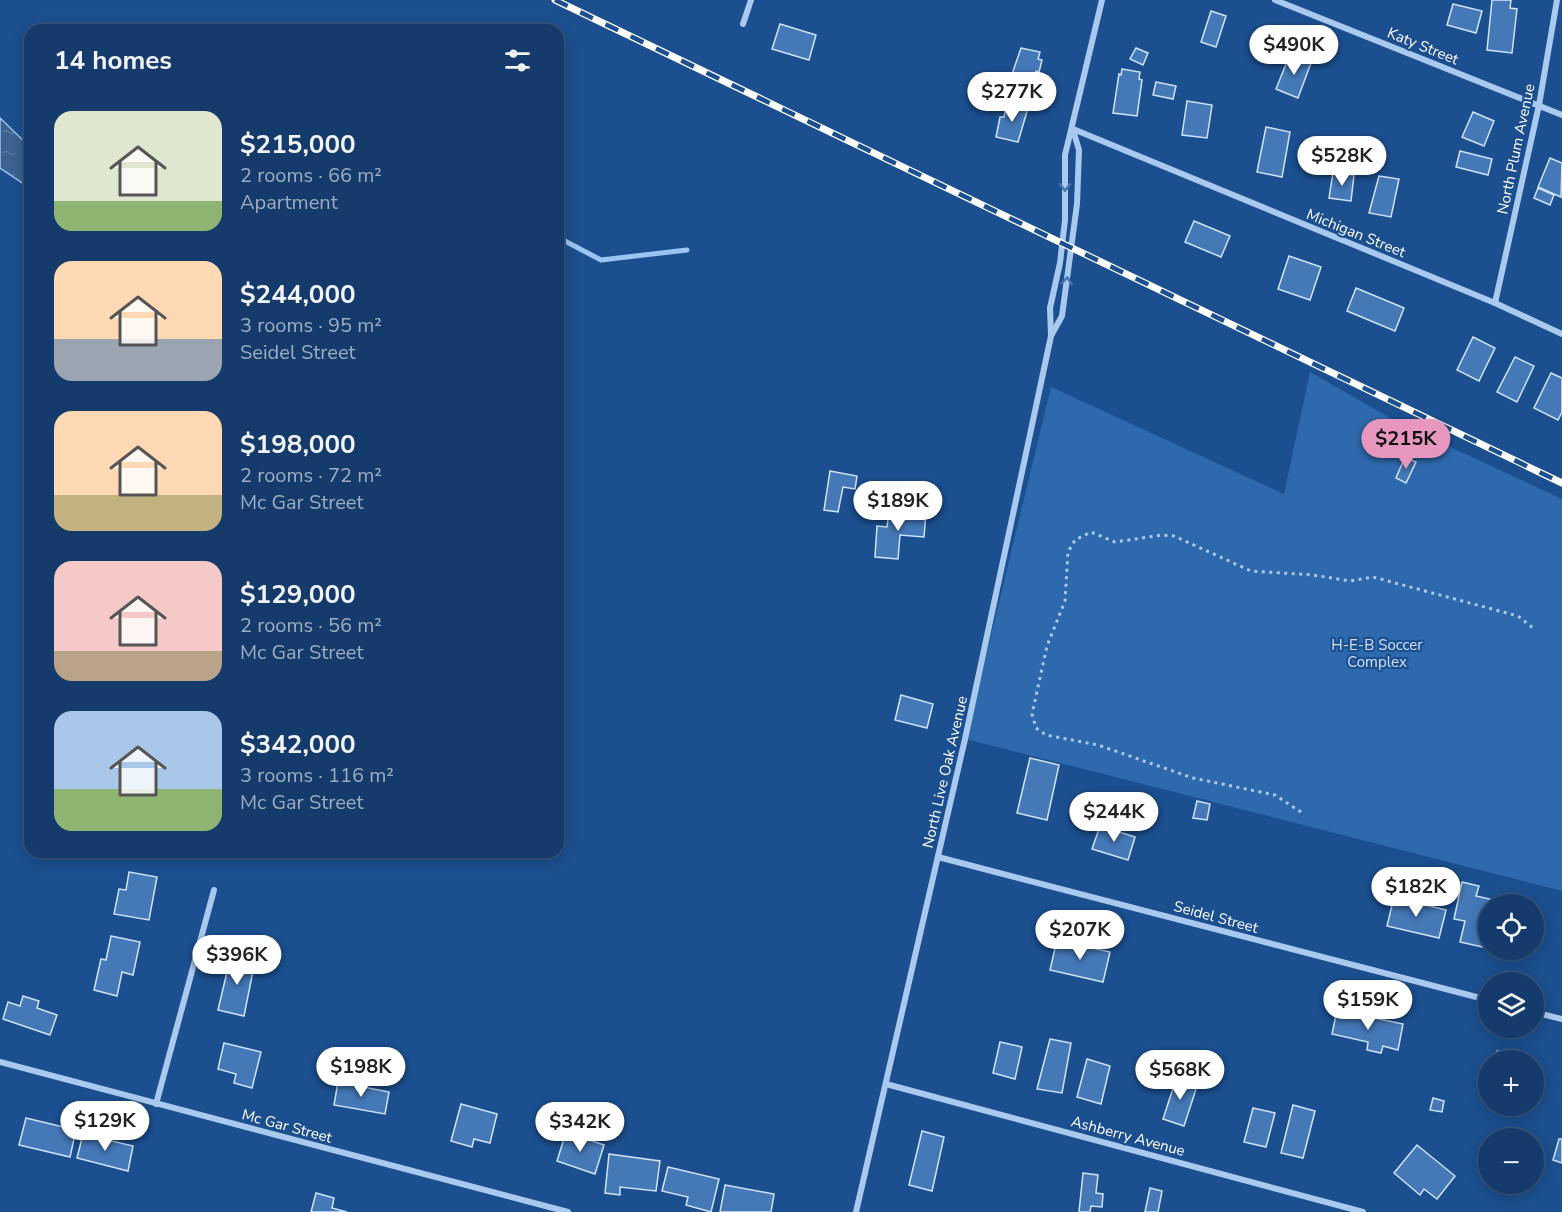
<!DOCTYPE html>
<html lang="en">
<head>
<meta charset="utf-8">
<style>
  :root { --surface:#143b6b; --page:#214673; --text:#f1f3f6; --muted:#9dadc1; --line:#33557e; --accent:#e797bd }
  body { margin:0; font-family:"Nunito Sans",sans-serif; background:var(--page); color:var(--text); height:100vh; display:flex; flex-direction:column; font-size:22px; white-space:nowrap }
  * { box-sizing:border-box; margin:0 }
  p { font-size:20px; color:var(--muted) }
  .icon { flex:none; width:33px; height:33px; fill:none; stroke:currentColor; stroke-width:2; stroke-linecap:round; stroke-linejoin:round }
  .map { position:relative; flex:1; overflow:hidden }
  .side { position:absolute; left:24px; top:24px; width:540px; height:834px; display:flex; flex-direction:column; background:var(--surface); border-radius:18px; box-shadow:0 3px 15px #0003,0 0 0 2px var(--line) }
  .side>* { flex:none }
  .tools { position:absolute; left:1478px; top:894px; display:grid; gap:12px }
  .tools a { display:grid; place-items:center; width:66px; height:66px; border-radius:50%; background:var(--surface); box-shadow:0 3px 15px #0003,0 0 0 2px var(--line); font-size:30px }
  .price { position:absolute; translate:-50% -51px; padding:0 14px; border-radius:21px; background:#fff; color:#222; font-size:20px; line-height:39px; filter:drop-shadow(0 2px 3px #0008) }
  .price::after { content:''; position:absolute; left:50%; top:36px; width:18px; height:14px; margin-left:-9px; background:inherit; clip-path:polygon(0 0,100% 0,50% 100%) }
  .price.on { background:var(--accent); color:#111 }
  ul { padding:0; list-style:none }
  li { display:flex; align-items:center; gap:18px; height:150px; padding:0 30px }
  li span { display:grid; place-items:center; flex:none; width:168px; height:120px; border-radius:18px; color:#555 }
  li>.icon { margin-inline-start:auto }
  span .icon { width:72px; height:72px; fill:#fffc; stroke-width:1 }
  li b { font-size:26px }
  h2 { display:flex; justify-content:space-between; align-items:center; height:72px; padding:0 30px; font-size:26px }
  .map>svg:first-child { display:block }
  .park { fill:#2e69ad }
  .water { fill:url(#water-ripples); stroke:#9cc4f0; stroke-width:1.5 }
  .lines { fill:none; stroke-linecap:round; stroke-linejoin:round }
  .stream { stroke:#9cc4f0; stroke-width:5 }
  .building { fill:#4478b7; stroke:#cfe3fa; stroke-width:1.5 }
  .path { stroke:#a9c9ee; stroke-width:3; stroke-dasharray:3 4.5; stroke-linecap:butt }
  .minor { stroke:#a9c9ee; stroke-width:6 }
  .rail-casing { stroke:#fff; stroke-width:7 }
  .rail { stroke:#1b4f8f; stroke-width:4.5; stroke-dasharray:14; stroke-linecap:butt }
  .oneway { stroke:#4674ac }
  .labels { text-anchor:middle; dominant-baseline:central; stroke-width:4.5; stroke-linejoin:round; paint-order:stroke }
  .street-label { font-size:15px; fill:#fff; stroke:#1b4f8f }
  .park-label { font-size:15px; fill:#cfe3fa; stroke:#1b4f8f }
</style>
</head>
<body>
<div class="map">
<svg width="1562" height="1212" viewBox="0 0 1562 1212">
  <defs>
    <pattern id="water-ripples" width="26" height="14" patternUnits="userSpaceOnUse" patternTransform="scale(1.5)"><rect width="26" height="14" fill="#3c6290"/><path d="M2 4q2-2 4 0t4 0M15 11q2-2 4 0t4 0" fill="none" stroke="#597aa1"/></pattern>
  </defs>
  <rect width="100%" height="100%" fill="#1b4f8f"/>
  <!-- park -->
  <path class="park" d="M1310 372 1399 423 1562 499V891L966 739 1051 387 1284 494Z"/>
  <!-- water -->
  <path class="water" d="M0 118 30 147V188L0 168Z"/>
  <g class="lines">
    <!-- stream -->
    <path class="stream" d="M558 240H563L601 260 687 250"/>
  </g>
  <!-- building -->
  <g class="building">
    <path d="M1492 0H1511L1510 8 1517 9 1512 53 1487 50Z"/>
    <path d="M1453 4 1482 11 1476 33 1447 25Z"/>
    <path d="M1211 11 1226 16 1216 47 1201 42Z"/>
    <path d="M780 24 816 35 809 60 772 49Z"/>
    <path d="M1021 48 1040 52 1038 59 1042 60 1039 72 1036 71 1034 81 1031 80 1030 84 1010 80Z"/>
    <path d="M1136 48 1148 53 1143 65 1130 59Z"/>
    <path d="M1290 54 1311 63 1298 98 1276 89Z"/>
    <path d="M1122 69 1140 72 1139 79 1142 80 1137 116 1113 113 1119 74 1121 75Z"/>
    <path d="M1156 82 1176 86 1173 99 1153 95Z"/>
    <path d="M1187 101 1212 105 1207 138 1182 135Z"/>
    <path d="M1011 105 1028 108 1018 142 996 137 1000 117H1004L1006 107 1011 108Z"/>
    <path d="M1473 112 1494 121 1484 146 1462 137Z"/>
    <path d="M1266 127 1290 132 1282 177 1257 172Z"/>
    <path d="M1460 151 1492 159 1488 175 1456 167Z"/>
    <path d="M1550 158 1562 163 1561 197 1538 187Z"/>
    <path d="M1333 172 1354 175 1351 201 1329 198Z"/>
    <path d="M1379 176 1399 179 1391 217 1369 213Z"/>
    <path d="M1538 188 1554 195 1550 205 1534 198Z"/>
    <path d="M1194 221 1230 236 1221 257 1185 242Z"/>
    <path d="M1289 256 1321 267 1310 300 1278 289Z"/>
    <path d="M1356 288 1404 308 1395 331 1347 311Z"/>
    <path d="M1473 337 1495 348 1479 381 1457 370Z"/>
    <path d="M1515 357 1534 366 1517 402 1497 392Z"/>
    <path d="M1551 373 1562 378V412L1558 420 1534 408Z"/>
    <path d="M1405 457 1416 462 1406 483 1396 478Z"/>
    <path d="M830 471 857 476 855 489 843 487 838 512 824 510Z"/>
    <path d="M889 509 926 512 924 537 900 535 898 559 875 557 877 526 887 527Z"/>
    <path d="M901 695 933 704 927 728 895 720Z"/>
    <path d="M1030 758 1059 765 1047 820 1017 813Z"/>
    <path d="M1197 801 1210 804 1207 820 1193 818Z"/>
    <path d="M1100 826 1135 837 1128 860 1092 849Z"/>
    <path d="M129 872 157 877 149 920 114 914 119 889 126 890Z"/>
    <path d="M1462 882 1479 886 1476 896 1507 903 1488 904 1487 948 1460 942 1465 921 1454 919Z"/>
    <path d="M1394 897 1446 910 1439 938 1387 926Z"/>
    <path d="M111 936 140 942 133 975 122 972 117 996 94 990 101 959 106 960Z"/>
    <path d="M1057 940 1110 952 1103 982 1050 970Z"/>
    <path d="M231 955 255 961 244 1016 218 1010Z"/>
    <path d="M23 996 39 1001 37 1008 57 1015 50 1035 3 1019 8 1002 20 1006Z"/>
    <path d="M1337 1010 1403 1024 1398 1050 1383 1046 1381 1053 1367 1050 1368 1042 1332 1034Z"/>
    <path d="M1050 1039 1071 1043 1062 1093 1037 1089Z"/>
    <path d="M1000 1042 1022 1047 1015 1079 993 1073Z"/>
    <path d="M224 1043 261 1052 252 1088 234 1083 236 1074 218 1069Z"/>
    <path d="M1497 1051 1524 1055 1523 1060H1495Z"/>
    <path d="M1087 1059 1110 1066 1101 1104 1077 1097Z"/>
    <path d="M1484 1064H1488V1095L1480 1093Z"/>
    <path d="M1177 1076 1198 1083 1184 1126 1163 1119Z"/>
    <path d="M338 1082 389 1092 385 1114 334 1105Z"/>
    <path d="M1433 1098 1444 1101 1442 1112 1430 1110Z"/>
    <path d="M461 1104 497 1114 490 1143 474 1139 472 1147 451 1141Z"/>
    <path d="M1293 1105 1315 1111 1303 1158 1281 1153Z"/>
    <path d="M1253 1108 1275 1113 1266 1147 1244 1142Z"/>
    <path d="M26 1118 76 1130 70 1157 19 1145Z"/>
    <path d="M922 1131 944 1137 932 1191 909 1185Z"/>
    <path d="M566 1132 604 1145 595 1174 557 1161Z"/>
    <path d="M83 1134 133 1146 128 1171 77 1158Z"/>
    <path d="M1559 1139H1562V1163L1553 1160Z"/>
    <path d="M1417 1145 1455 1176 1437 1199 1424 1189 1420 1195 1394 1173Z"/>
    <path d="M609 1154 660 1161 656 1191 620 1187V1195L605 1193Z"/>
    <path d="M668 1167 719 1179 711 1212 686 1205 688 1197 662 1191Z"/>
    <path d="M1083 1173 1098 1175 1096 1193 1103 1194 1102 1207 1091 1206 1090 1212H1079Z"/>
    <path d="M725 1185 774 1194 771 1212H720Z"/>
    <path d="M1150 1188 1162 1191 1158 1212H1145Z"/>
    <path d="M316 1193 334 1198 332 1208 347 1212H311Z"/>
  </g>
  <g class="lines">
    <!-- path -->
    <path class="path" d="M1301 812 1275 795 1193 778 1098 745 1046 735 1036 728 1032 714 1047 646 1065 601 1068 552 1075 540 1091 532 1115 542 1162 535 1174 536 1251 571 1313 575 1350 581 1373 577 1518 616 1533 628"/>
    <!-- minor -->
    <g class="minor">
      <path d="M1275 0 1562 115"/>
      <path d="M743 24 751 0"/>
      <path d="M1073 129 1495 303 1562 334"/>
      <path d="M1495 303 1539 105 1557 0"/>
      <path d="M1052 334 1062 316 1077 204 1079 150 1073 130"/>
      <path d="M938 857 1488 1000"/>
      <path d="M1533 1012 1562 1019"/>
      <path d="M0 1062 568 1212"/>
      <path d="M886 1084 1363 1212"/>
      <path d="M156 1104 214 890"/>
      <path d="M856 1212 965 739 1051 336 1050 308 1060 263 1065 220V155L1102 0"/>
    </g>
    <defs>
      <path id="rail" d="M555 0 1562 483"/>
    </defs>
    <!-- rail casing -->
    <use href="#rail" class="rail-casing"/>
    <!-- rail -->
    <use href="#rail" class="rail"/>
  </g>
  <!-- one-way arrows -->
  <defs><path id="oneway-chevron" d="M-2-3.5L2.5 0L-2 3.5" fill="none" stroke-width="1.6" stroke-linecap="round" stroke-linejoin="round" transform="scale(1.5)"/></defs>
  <g class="oneway">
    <use href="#oneway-chevron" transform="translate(1065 187) rotate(91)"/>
    <use href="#oneway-chevron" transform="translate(1067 281) rotate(-84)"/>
  </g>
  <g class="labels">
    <!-- street labels -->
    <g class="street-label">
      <text transform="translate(1423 46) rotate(22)">Katy Street</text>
      <text transform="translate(1516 149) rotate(-78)">North Plum Avenue</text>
      <text transform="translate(1356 233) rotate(22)">Michigan Street</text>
      <text transform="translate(945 772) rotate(-77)">North Live Oak Avenue</text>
      <text transform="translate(1216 917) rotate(15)">Seidel Street</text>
      <text transform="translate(287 1126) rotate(15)">Mc Gar Street</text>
      <text transform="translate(1128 1136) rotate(15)">Ashberry Avenue</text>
    </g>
    <!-- park labels -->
    <g class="park-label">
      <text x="1377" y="645">H-E-B Soccer<tspan x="1377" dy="17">Complex</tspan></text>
    </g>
  </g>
</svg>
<div class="tools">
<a><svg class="icon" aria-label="locate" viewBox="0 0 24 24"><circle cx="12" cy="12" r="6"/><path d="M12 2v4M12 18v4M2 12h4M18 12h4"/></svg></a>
<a><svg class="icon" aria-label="layers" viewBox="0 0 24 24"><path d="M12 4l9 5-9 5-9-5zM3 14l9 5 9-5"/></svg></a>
<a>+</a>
<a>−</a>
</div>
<b class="price" style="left:1294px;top:76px">$490K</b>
<b class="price" style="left:1012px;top:123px">$277K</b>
<b class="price" style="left:1342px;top:187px">$528K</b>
<b class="price on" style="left:1406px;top:470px">$215K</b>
<b class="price" style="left:898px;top:532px">$189K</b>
<b class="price" style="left:1114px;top:843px">$244K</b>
<b class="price" style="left:1416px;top:918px">$182K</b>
<b class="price" style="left:1080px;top:961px">$207K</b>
<b class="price" style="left:237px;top:986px">$396K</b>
<b class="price" style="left:1368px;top:1031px">$159K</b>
<b class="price" style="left:361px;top:1098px">$198K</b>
<b class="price" style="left:1180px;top:1101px">$568K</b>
<b class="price" style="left:105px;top:1152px">$129K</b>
<b class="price" style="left:580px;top:1153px">$342K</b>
<section class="side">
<h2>14 homes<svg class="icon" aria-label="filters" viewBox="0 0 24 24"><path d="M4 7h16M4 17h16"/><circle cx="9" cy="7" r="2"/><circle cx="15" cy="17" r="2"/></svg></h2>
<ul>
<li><span style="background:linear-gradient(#dfe7d0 75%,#8fb573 0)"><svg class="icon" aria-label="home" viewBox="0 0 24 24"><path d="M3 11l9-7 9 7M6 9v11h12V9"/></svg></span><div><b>$215,000</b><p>2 rooms · 66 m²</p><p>Apartment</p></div></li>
<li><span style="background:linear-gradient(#ffd9b3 65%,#9aa5b1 0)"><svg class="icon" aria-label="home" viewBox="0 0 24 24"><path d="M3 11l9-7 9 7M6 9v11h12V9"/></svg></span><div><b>$244,000</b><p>3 rooms · 95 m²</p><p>Seidel Street</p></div></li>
<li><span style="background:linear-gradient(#ffd9b3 70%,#c2b280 0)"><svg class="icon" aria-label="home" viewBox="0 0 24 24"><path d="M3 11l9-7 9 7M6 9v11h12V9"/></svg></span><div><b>$198,000</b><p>2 rooms · 72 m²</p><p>Mc Gar Street</p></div></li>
<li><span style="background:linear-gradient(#f6c9c9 75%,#b9a48a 0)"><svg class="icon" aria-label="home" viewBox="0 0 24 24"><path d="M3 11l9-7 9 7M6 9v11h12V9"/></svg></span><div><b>$129,000</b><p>2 rooms · 56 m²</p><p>Mc Gar Street</p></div></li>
<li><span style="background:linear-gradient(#a9c7e8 65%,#8fb573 0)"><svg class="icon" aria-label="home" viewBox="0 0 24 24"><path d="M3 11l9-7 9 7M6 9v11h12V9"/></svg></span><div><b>$342,000</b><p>3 rooms · 116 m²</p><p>Mc Gar Street</p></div></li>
</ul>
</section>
</div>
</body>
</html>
